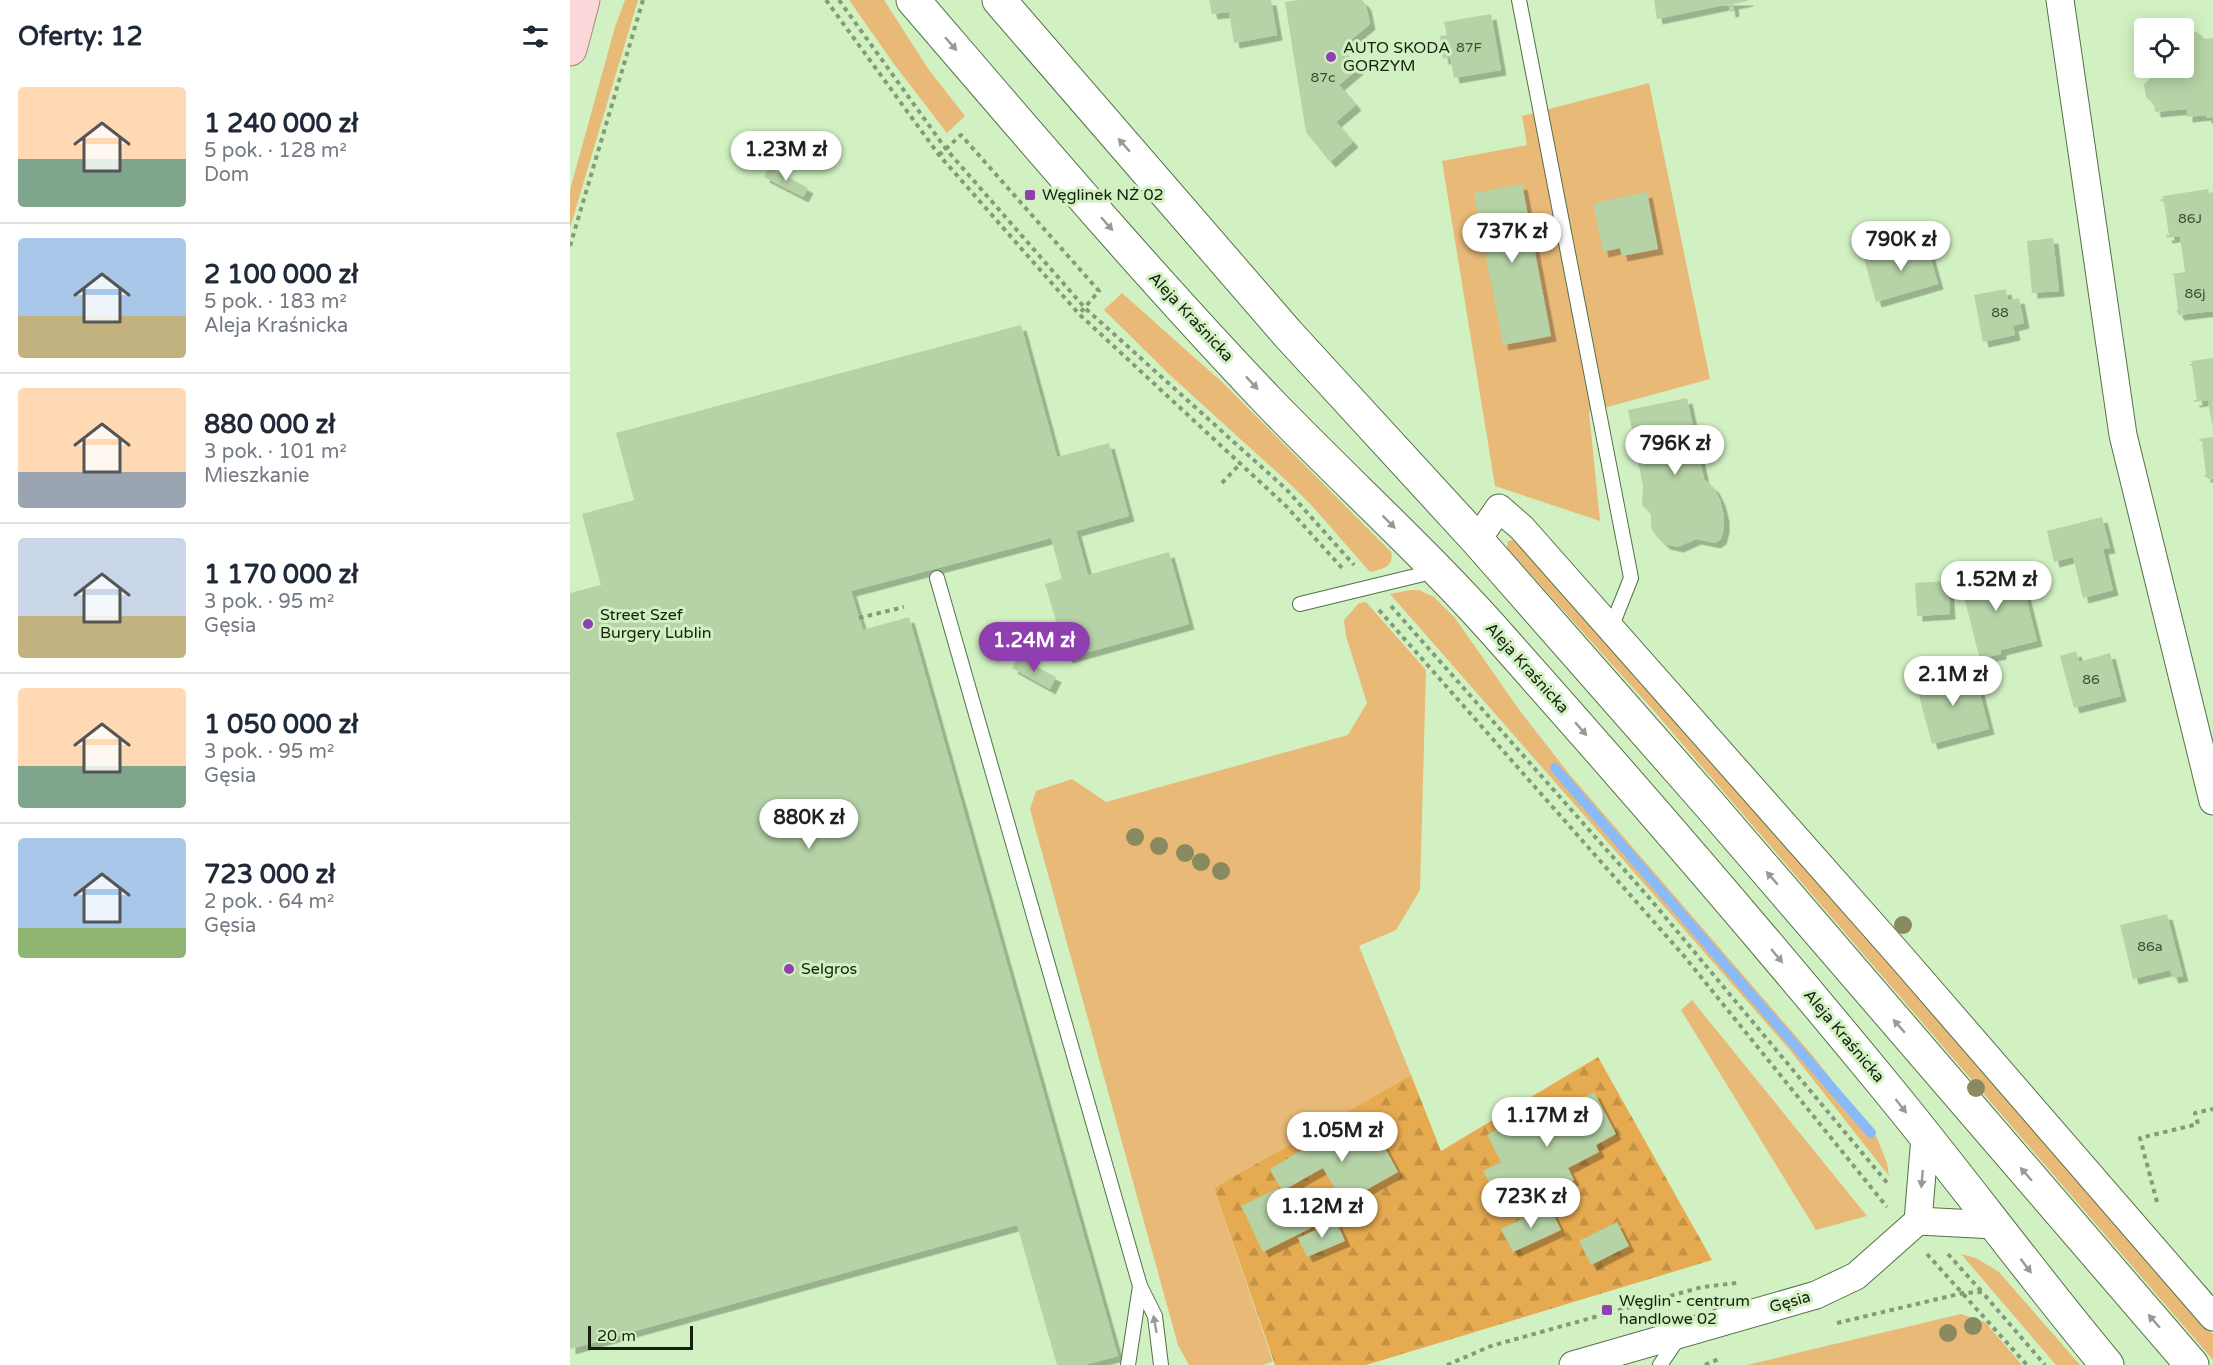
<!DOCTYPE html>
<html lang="pl">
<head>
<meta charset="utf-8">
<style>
  :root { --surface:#fff; --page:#f2f2f3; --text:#1f2937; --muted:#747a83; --line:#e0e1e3; --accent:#8f3faf }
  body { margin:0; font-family:"Varela Round",sans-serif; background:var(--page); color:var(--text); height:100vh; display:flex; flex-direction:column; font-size:22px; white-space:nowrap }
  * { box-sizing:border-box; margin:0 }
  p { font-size:20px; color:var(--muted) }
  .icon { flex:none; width:33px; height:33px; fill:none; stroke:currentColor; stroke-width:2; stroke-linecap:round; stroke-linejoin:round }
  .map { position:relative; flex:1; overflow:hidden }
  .drawer { display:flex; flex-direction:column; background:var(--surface); width:570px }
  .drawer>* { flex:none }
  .tools { position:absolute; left:1564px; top:18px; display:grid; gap:12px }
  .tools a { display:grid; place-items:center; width:60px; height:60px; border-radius:6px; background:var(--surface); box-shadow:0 3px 15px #0003; font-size:30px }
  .scale { position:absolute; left:18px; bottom:15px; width:105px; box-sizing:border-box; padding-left:6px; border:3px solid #15200f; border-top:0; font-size:16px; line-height:21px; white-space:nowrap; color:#15200f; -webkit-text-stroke:4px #d2f1c2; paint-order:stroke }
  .price { position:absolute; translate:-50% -51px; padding:0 14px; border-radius:21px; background:#fff; color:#222; font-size:20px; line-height:39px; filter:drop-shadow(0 2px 3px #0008) }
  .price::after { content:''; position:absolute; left:50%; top:36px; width:18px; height:14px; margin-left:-9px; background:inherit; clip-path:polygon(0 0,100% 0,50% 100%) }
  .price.on { background:var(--accent); color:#fff }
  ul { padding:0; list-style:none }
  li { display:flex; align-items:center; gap:18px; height:150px; padding:0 18px }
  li+li { border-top:2px solid var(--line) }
  li span { display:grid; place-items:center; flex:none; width:168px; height:120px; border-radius:6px; color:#555 }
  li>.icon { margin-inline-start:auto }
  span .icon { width:72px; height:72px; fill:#fffc; stroke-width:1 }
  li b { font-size:26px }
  h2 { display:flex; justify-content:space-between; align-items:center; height:72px; padding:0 18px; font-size:26px }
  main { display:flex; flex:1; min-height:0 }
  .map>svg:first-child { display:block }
  .green { fill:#e8b977 }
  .forest { fill:url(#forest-firs) }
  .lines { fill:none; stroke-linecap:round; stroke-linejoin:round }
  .stream { stroke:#8abaf7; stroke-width:10 }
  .building { fill:#b5d3a6; filter:url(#shadow) }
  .lane-casing { stroke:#557046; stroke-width:16 }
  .street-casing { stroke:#557046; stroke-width:29 }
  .secondary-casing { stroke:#557046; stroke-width:35 }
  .primary-casing { stroke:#a78783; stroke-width:35 }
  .path { stroke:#849b78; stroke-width:4; stroke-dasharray:4.5 4.5; stroke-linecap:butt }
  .lane { stroke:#fff; stroke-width:14 }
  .street { stroke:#fff; stroke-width:27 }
  .secondary { stroke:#fff; stroke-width:33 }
  .primary { stroke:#fad8da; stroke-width:33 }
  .tree { fill:#8a8a60 }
  .oneway { fill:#969b93 }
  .poi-dot { fill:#8f3faf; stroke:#d2f1c2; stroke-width:2 }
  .labels { text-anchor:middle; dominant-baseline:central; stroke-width:6; stroke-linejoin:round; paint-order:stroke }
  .number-label { font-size:14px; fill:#3d4d35 }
  .poi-label { font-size:16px; fill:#15200f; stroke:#d2f1c2; text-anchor:start }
  .street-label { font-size:16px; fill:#15200f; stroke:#d2f1c2 }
</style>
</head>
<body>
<main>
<section class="drawer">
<h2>Oferty: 12<svg class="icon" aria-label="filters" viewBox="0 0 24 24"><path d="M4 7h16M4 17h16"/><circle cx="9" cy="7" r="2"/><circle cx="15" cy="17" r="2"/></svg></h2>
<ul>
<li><span style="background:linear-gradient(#ffd9b3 60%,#7fa58c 0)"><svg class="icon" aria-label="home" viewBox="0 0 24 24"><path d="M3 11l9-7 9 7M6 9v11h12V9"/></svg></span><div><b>1 240 000 zł</b><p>5 pok. · 128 m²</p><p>Dom</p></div></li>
<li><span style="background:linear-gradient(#a9c7e8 65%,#c2b280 0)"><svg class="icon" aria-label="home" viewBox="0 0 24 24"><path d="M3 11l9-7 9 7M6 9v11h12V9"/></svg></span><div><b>2 100 000 zł</b><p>5 pok. · 183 m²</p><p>Aleja Kraśnicka</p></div></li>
<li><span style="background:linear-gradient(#ffd9b3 70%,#9aa5b1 0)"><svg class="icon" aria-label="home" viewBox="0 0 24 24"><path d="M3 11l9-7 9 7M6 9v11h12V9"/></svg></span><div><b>880 000 zł</b><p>3 pok. · 101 m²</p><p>Mieszkanie</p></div></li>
<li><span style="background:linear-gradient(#c9d6e8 65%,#c2b280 0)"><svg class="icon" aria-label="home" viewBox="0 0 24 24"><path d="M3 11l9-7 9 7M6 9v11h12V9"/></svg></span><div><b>1 170 000 zł</b><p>3 pok. · 95 m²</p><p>Gęsia</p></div></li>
<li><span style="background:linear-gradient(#ffd9b3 65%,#7fa58c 0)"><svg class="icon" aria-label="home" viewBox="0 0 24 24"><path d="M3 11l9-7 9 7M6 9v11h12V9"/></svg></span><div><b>1 050 000 zł</b><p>3 pok. · 95 m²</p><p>Gęsia</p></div></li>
<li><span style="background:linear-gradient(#a9c7e8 75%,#8fb573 0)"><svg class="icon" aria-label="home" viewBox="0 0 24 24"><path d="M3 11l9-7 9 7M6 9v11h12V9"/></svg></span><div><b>723 000 zł</b><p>2 pok. · 64 m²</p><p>Gęsia</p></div></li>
</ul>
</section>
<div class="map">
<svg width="1643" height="1365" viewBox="0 0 1643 1365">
  <defs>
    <pattern id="forest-firs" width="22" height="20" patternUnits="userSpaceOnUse" patternTransform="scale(1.5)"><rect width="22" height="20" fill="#e6aa50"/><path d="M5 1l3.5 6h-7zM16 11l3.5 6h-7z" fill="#c49245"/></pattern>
    <filter id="shadow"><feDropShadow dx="5.5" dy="5.5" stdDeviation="0" flood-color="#0004"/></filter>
  </defs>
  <rect width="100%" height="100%" fill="#d2f1c2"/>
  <!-- green -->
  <g class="green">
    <path d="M55 0H68L0 228V190L45 27Z"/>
    <path d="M279 0H314L359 70 395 116 377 133 324 64Z"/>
    <path d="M1079 83 1140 379 1019 412 1030 521 925 486 872 161 957 145 952 116Z"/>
    <path d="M552 293 653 383 821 552C825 567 812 569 800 572L743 507 720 484 601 376 534 310Z"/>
    <path d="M943 540 950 543 955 548 1643 1334V1360L1084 711 937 548 938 541Z"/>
    <path d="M841 590H849L864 597 885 618 950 711 1000 775 1243 1056 1307 1138 1317 1163 1319 1176 1219 1049 820 594Z"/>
    <path d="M796 602 856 670 850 890 826 930 789 946 841 1075 644 1188 703 1362 692 1365H619L608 1345 460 809 466 791 502 779 536 802 778 735 797 703 776 636 774 620 789 603Z"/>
    <path d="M1122 1000 1297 1216 1246 1230 1111 1010Z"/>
    <path d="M1391 1254 1406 1258 1429 1272 1510 1365H1486Z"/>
    <path d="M1391 1314 1415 1322 1452 1365H1177Z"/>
  </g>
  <!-- forest -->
  <path class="forest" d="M1028 1057 1142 1260 796 1365H705L644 1188 841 1075 871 1151Z"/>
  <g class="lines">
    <!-- stream -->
    <path class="stream" d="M985 768 1301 1133"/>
  </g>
  <!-- building -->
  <g class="building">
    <path d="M639 0H701L707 35 664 43 659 12 642 14Z"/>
    <path d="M730 0H792L796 5 800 24 771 48 788 69 769 85 786 105 766 122 783 142 760 162 736 132 715 2Z"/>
    <path d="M1084 0H1178V1L1163 4 1164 11 1160 12 1159 4 1087 19Z"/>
    <path d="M921 14 931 70 884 78 880 57 873 59 870 36 877 35 874 22Z"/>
    <path d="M1627 32 1633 37V39L1643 38V117L1636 118V115L1617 117V109L1585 112 1584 104 1576 97 1574 85 1582 76 1581 69 1614 68V33Z"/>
    <path d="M199 167 238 188 233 197 194 177Z"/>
    <path d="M952 184 981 336 933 345 904 193Z"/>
    <path d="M1638 189 1639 193 1643 192V311L1609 315 1606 310H1608L1604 276 1601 274 1615 272 1610 236 1597 238 1596 235H1599L1594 202 1588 200 1593 199V196Z"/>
    <path d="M1077 192 1088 249 1052 256 1050 248 1033 252 1023 203Z"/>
    <path d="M1483 238 1489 291 1462 293 1457 241Z"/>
    <path d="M1356 241 1368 284 1306 302 1294 259Z"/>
    <path d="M1436 289 1438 300 1449 298 1454 323 1443 326 1445 335 1413 342 1404 295Z"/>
    <path d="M451 325 487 457 539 443 559 516 506 531 518 575 599 552 619 624 497 658 475 584 492 579 481 538 281 591 293 630 339 617 548 1356 514 1365H487L447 1225 0 1349V593L31 585 12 514 64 500 46 433Z"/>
    <path d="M1643 358V425H1642L1638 400 1624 402V400H1627L1622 366H1620L1619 364H1622L1621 361Z"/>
    <path d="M1117 398 1134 479 1144 488 1150 500 1154 516V528L1151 539 1145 543 1126 539 1108 547 1095 544 1087 537 1081 528V514L1072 505 1073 486 1058 410Z"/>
    <path d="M1643 437V479H1638L1637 477H1634L1636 474 1632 441H1629V439Z"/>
    <path d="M1532 517 1540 548 1533 549 1543 590 1513 598 1503 557 1484 562 1477 531Z"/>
    <path d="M1409 568 1411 577 1438 570 1443 592 1454 589 1467 641 1431 650V654L1413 658 1409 656 1388 573Z"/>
    <path d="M1378 581 1380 614 1347 616 1345 583Z"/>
    <path d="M1506 651 1509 662 1540 653 1551 696 1504 708 1490 656Z"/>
    <path d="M448 657 486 677 480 689 442 668Z"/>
    <path d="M1388 667 1391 681 1406 677 1419 729 1362 744 1348 692 1367 687 1364 673Z"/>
    <path d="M1597 914 1613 976 1603 978 1600 970 1563 979 1550 925Z"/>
    <path d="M1024 1092 1046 1134 1026 1145 1029 1152 998 1168 1004 1180 954 1205 944 1183 925 1193 913 1171 931 1162 917 1135 953 1116 959 1126Z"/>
    <path d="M800 1120 828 1172 773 1203 753 1168 712 1191 700 1169 740 1145 744 1151Z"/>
    <path d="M708 1188 717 1201 726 1196 741 1228 693 1252 671 1206Z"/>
    <path d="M979 1206 991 1230 943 1252 931 1229Z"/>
    <path d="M766 1221 775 1241 737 1257 728 1238Z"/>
    <path d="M1047 1222 1059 1246 1021 1265 1009 1241Z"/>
  </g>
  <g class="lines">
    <defs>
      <g id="lane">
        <path d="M949 0 1061 578 1041 628"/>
        <path d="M367 578 570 1286 585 1316 591 1365"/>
        <path d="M730 604 866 571"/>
        <path d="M558 1365 570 1286"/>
        <path d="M1090 1365 1109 1337"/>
      </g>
      <g id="street">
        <path d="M1490 0 1553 435 1643 801"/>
        <path d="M907 540 929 508 952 528 1332 958 1643 1317"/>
        <path d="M1348 1221 1425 1225"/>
        <path d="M1003 1365 1246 1295 1286 1276 1348 1221 1355 1137"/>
      </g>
      <g id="secondary">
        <path d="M343 0C460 136 576 273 700 403 778 484 862 559 936 644 1065 789 1192 936 1316 1087 1391 1178 1461 1274 1537 1365"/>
        <path d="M429 0 718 334 907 540 1139 804 1622 1365"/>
      </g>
      <path id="primary" d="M0 49 13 0"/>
    </defs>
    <!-- lane casing -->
    <use href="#lane" class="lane-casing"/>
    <!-- street casing -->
    <use href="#street" class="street-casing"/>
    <!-- secondary casing -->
    <use href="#secondary" class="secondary-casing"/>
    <!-- primary casing -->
    <use href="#primary" class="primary-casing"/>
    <!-- path -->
    <g class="path">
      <path d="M256 0 369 155 509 314 716 506 772 568"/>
      <path d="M269 0 376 149 515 308 716 489 784 565"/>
      <path d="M369 155 391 135 529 291 509 314"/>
      <path d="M0 246 73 0"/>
      <path d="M652 483 670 464"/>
      <path d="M821 606 1081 900 1319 1185"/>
      <path d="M809 610 1114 956 1317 1207"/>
      <path d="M289 618 334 607"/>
      <path d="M1587 1202 1570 1138 1628 1124 1625 1113 1643 1109"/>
      <path d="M1357 1254 1457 1365"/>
      <path d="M1378 1254 1412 1292"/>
      <path d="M1267 1323 1393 1293 1412 1292 1475 1365"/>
      <path d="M877 1365 921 1346 1132 1287 1167 1283"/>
      <path d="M1135 1365 1151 1358"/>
    </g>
    <!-- lane -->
    <use href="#lane" class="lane"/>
    <!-- street -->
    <use href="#street" class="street"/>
    <!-- secondary -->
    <use href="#secondary" class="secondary"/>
    <!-- primary -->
    <use href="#primary" class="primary"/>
  </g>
  <!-- trees -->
  <g class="tree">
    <circle cx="565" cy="837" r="9"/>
    <circle cx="589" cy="846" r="9"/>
    <circle cx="615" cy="853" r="9"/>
    <circle cx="631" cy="862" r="9"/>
    <circle cx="651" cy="871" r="9"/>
    <circle cx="1333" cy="925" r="9"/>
    <circle cx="1406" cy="1088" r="9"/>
    <circle cx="1403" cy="1326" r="9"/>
    <circle cx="1378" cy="1333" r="9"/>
  </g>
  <!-- one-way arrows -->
  <defs><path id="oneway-solid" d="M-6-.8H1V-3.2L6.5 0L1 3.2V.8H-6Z" transform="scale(1.5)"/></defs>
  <g class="oneway">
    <use href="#oneway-solid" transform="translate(381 44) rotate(49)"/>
    <use href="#oneway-solid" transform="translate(554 145) rotate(-131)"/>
    <use href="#oneway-solid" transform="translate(537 224) rotate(49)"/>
    <use href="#oneway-solid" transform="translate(682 383) rotate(47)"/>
    <use href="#oneway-solid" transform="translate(819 522) rotate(45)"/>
    <use href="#oneway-solid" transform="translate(1011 729) rotate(49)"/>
    <use href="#oneway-solid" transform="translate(1202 878) rotate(-131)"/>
    <use href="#oneway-solid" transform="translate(1207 956) rotate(50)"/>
    <use href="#oneway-solid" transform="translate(1329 1026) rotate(-131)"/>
    <use href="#oneway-solid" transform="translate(1331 1106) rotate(52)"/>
    <use href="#oneway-solid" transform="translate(1456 1174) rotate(-131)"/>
    <use href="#oneway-solid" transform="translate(1352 1179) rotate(95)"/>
    <use href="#oneway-solid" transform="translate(1456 1266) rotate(53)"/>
    <use href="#oneway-solid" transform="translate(1584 1321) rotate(-131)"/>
    <use href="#oneway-solid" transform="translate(585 1324) rotate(-100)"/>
  </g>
  <!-- markers -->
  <g class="poi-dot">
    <circle cx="761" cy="57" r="6"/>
    <rect x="454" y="189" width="12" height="12" rx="3"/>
    <circle cx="18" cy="624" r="6"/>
    <circle cx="219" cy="969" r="6"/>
    <rect x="1031" y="1304" width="12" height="12" rx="3"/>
  </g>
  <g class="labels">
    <!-- number labels -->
    <g class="number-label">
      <text x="899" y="47">87F</text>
      <text x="753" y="77">87c</text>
      <text x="1620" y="218">86J</text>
      <text x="1625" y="293">86j</text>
      <text x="1430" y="312">88</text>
      <text x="1521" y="679">86</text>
      <text x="1580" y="946">86a</text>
    </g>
    <!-- poi labels -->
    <g class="poi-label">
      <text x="773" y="48">AUTO SKODA<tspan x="773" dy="18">GORZYM</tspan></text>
      <text x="472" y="195">Węglinek NŻ 02</text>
      <text x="30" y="615">Street Szef<tspan x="30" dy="18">Burgery Lublin</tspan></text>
      <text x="231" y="969">Selgros</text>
      <text x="1049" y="1301">Węglin - centrum<tspan x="1049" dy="18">handlowe 02</tspan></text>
    </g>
    <!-- street labels -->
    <g class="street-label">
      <text transform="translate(621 317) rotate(47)">Aleja Kraśnicka</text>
      <text transform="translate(957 668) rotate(48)">Aleja Kraśnicka</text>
      <text transform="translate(1274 1036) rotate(50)">Aleja Kraśnicka</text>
      <text transform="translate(1220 1302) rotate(-16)">Gęsia</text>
    </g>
  </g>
</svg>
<div class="tools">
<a><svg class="icon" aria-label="locate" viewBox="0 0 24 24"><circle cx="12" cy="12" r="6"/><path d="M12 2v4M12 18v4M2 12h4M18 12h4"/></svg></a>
</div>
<div class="scale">20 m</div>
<b class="price" style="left:216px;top:182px">1.23M zł</b>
<b class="price" style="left:942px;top:264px">737K zł</b>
<b class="price" style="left:1331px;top:272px">790K zł</b>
<b class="price" style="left:1105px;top:476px">796K zł</b>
<b class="price" style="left:1426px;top:612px">1.52M zł</b>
<b class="price on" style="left:464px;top:673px">1.24M zł</b>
<b class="price" style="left:1383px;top:707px">2.1M zł</b>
<b class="price" style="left:239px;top:850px">880K zł</b>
<b class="price" style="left:977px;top:1148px">1.17M zł</b>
<b class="price" style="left:772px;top:1163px">1.05M zł</b>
<b class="price" style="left:961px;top:1229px">723K zł</b>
<b class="price" style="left:752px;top:1239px">1.12M zł</b>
</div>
</main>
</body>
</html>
